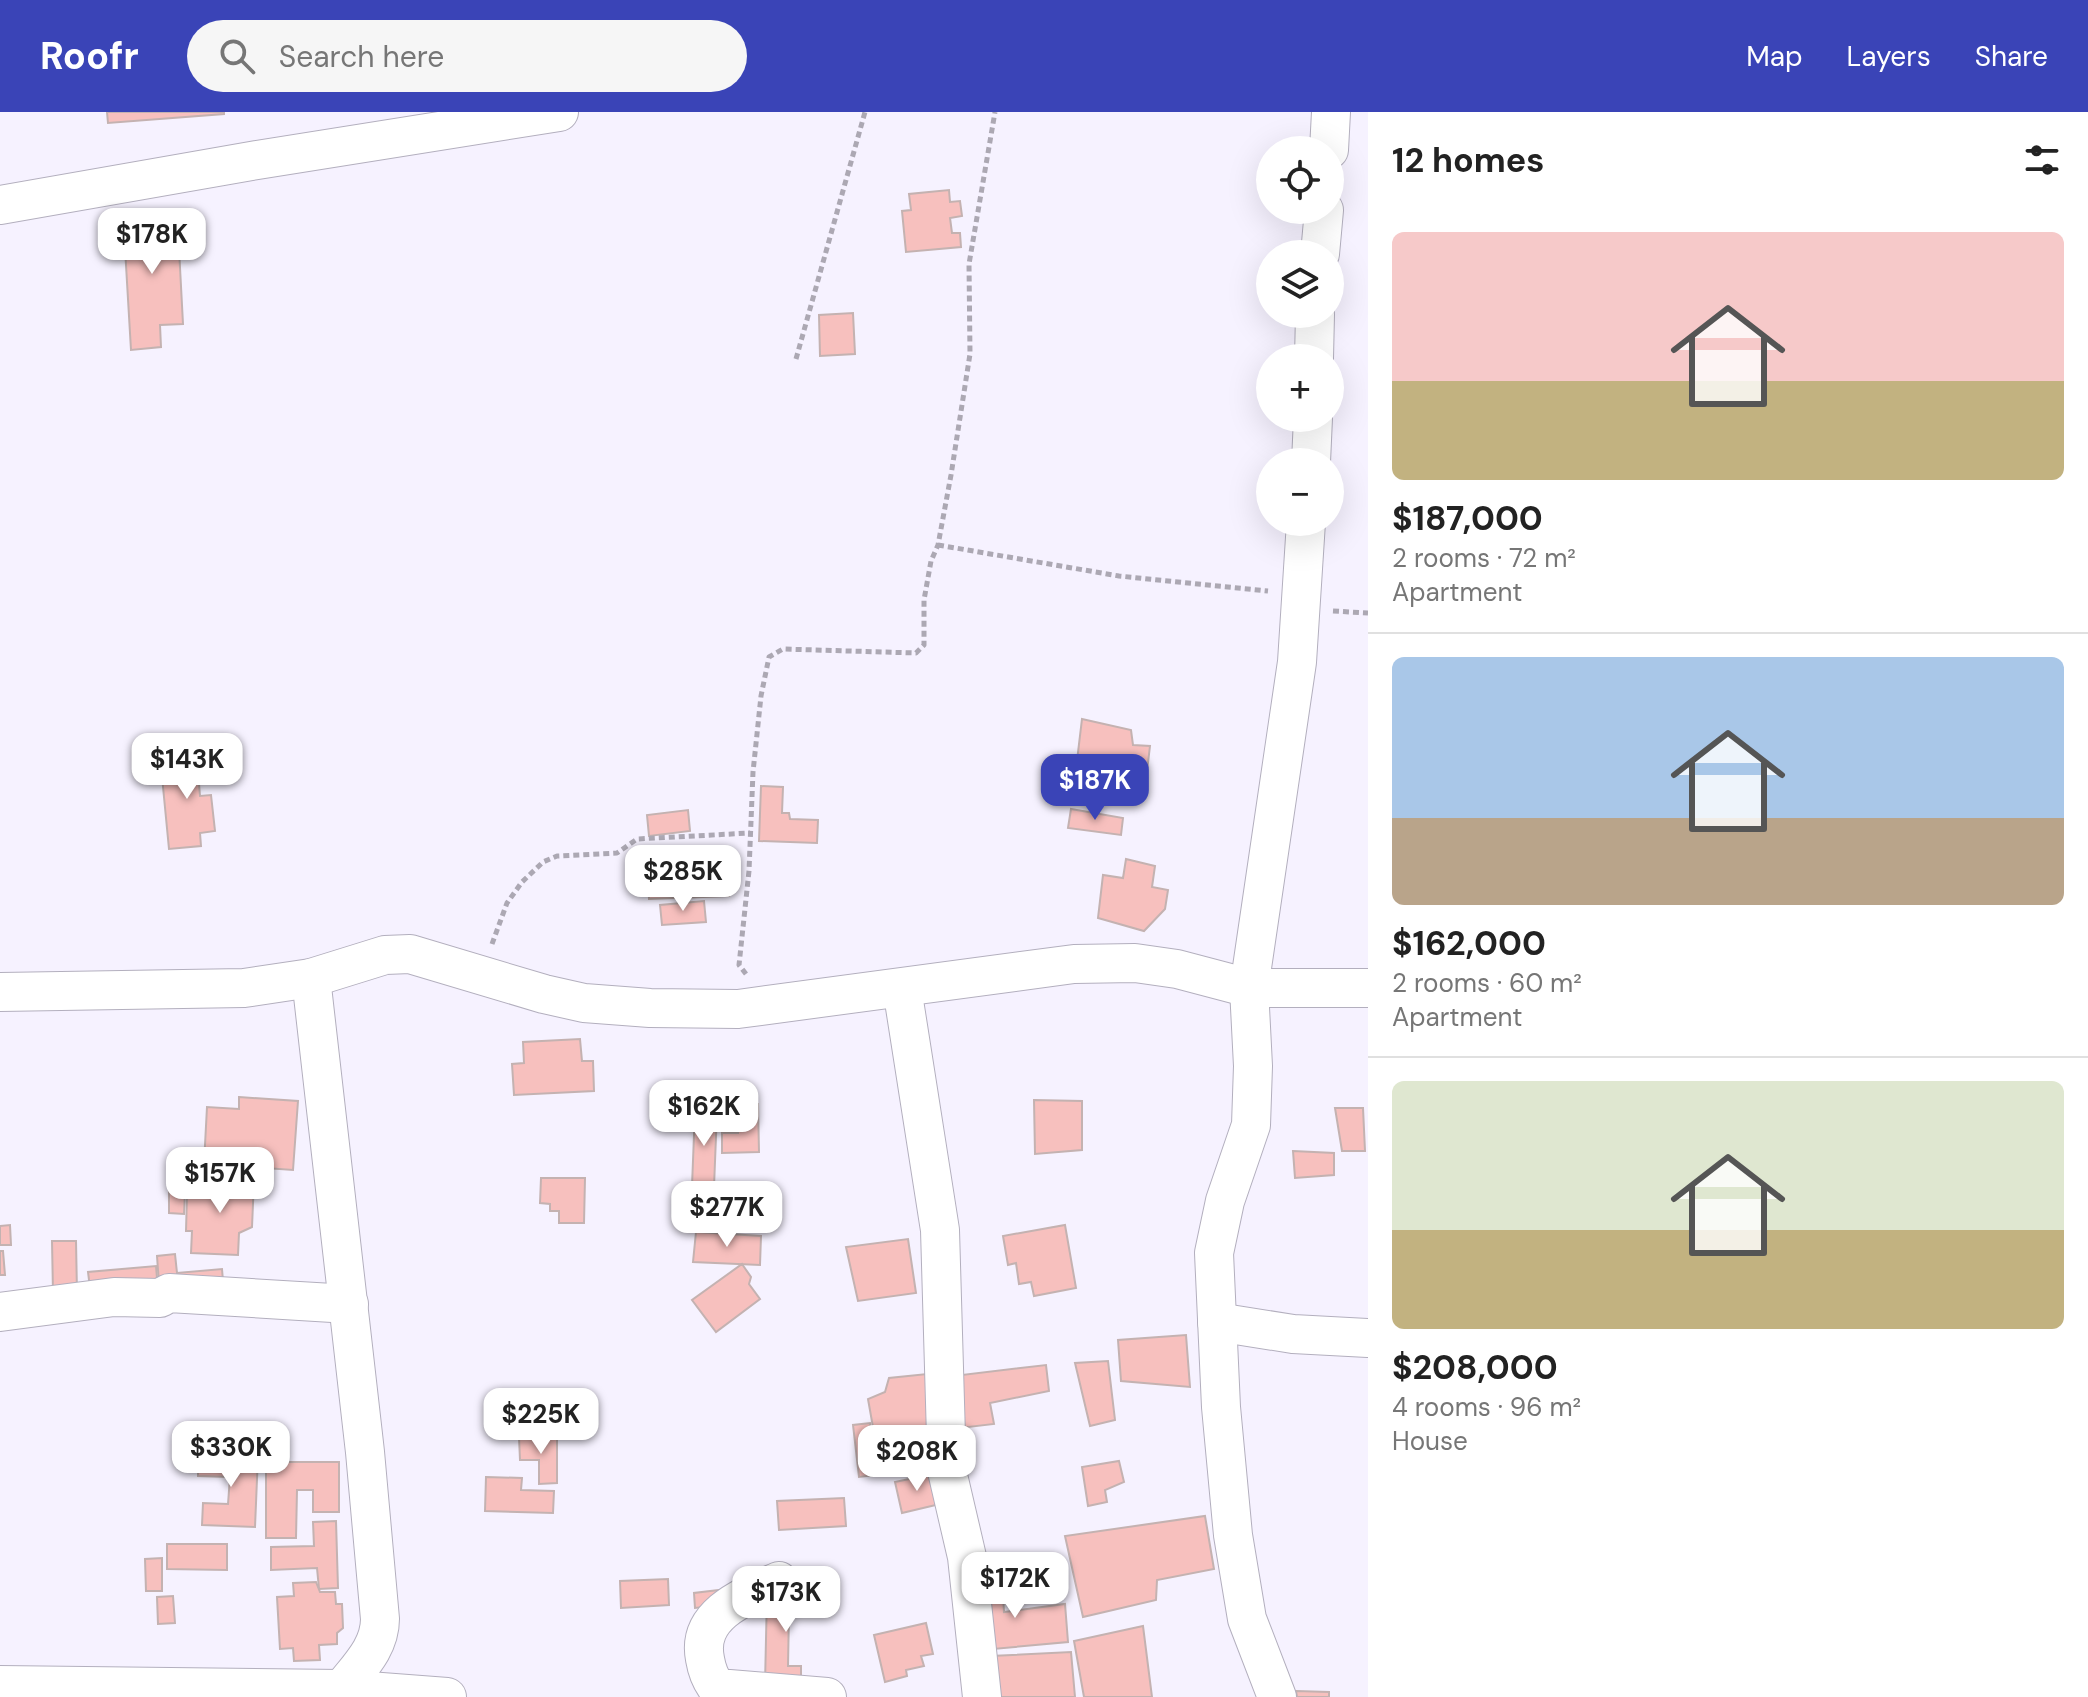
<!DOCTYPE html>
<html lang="en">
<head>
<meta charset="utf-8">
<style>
  :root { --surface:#fff; --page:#f6f6f6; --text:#222; --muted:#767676; --line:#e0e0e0; --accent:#3a44b7 }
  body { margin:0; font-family:"DM Sans",sans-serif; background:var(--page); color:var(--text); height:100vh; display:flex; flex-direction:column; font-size:30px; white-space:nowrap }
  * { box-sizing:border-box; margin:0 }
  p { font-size:26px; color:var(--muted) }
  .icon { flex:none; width:44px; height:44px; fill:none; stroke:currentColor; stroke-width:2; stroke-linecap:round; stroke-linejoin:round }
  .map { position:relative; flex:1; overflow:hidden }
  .side { display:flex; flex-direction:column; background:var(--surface); width:720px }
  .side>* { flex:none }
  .controls { position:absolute; left:1256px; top:24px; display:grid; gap:16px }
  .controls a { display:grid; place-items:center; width:88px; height:88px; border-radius:50%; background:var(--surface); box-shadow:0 8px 32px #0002; font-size:40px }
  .price { position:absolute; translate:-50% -68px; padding:0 18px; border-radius:16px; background:#fff; color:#222; font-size:26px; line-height:52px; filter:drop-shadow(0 2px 4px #0008) }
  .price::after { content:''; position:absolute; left:50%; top:48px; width:24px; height:18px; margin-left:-12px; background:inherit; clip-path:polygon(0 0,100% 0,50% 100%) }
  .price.on { background:var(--accent); color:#fff }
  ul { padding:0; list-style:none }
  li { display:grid; align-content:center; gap:16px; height:424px; padding:0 24px }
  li+li { border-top:2px solid var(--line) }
  li span { display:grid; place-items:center; height:248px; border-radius:12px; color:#555 }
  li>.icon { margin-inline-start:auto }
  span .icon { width:144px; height:144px; fill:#fffc; stroke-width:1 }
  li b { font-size:34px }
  h2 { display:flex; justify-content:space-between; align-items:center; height:96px; padding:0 24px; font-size:34px }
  header { display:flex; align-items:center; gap:48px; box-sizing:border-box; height:112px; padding:0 40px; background:var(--accent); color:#fff }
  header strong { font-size:38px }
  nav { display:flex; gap:44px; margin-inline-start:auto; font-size:28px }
  .search { width:560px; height:72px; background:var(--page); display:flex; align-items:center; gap:20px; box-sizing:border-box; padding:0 28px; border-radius:44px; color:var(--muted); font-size:30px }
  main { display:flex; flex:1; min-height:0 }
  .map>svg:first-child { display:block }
  .building { fill:#f7c0be; stroke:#c4b2b1; stroke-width:2 }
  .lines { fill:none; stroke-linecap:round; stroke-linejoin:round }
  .minor-casing { stroke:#b3afbe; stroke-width:40 }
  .path { stroke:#aca8b3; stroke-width:5; stroke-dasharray:6 4; stroke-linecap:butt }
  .minor { stroke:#fff; stroke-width:38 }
</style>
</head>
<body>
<header>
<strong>Roofr</strong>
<div class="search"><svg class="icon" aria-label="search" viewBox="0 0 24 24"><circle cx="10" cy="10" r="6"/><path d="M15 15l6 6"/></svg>Search here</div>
<nav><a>Map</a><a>Layers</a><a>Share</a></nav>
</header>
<main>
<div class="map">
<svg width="1368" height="1585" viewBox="0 0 1368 1585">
  <rect width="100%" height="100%" fill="#f6f2ff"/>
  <!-- building -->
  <g class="building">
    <path d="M107 0H224V2L108 11Z"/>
    <path d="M949 78 950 90 960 89 962 104 950 106 952 121H960L961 135 906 140 902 99 911 98 909 82Z"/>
    <path d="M177 99 183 212 160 213 161 235 131 238 123 102Z"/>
    <path d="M853 201 855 242 820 244 819 203Z"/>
    <path d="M1082 607 1131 618 1133 633 1150 634 1147 659 1138 676 1074 674Z"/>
    <path d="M208 642 211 671 199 672 200 684 211 683 215 719 200 721 201 734 169 737 161 654 172 653 171 645Z"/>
    <path d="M761 674 783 675 782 701H789L790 707 818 708 817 731 759 729Z"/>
    <path d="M1071 697 1123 706 1121 723 1068 716Z"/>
    <path d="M688 698 690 719 649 724 647 703Z"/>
    <path d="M714 738 715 756H728L729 784 649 787 647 740Z"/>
    <path d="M1126 747 1155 754 1152 775 1168 778 1165 797 1144 819 1098 806 1103 763 1123 766Z"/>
    <path d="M704 789 706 810 662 813 660 793Z"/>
    <path d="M580 927 582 949H593L594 979 514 983 512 952 524 951 523 930Z"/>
    <path d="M696 973 718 974 713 1100 691 1099Z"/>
    <path d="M239 985 298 989 293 1058 204 1052 207 995 239 997Z"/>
    <path d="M1034 988 1082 989V1038L1035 1042Z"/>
    <path d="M737 992H758L759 1040 722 1041V1021H738Z"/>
    <path d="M1335 996H1363L1365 1039H1342Z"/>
    <path d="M1293 1039 1334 1041V1063L1295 1066Z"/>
    <path d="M169 1057 186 1058 184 1102 169 1101Z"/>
    <path d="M201 1066 254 1068 252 1115 239 1121 238 1143 191 1141 192 1119H186L187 1083 201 1084Z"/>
    <path d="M541 1066H585L584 1111H559V1099H550V1092L540 1091Z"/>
    <path d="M765 1072 769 1112 724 1116 723 1094 741 1092 740 1075Z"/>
    <path d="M10 1113 11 1133H0V1114Z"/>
    <path d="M1065 1113 1076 1176 1034 1184 1031 1170 1019 1172 1016 1151 1008 1153 1003 1124Z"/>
    <path d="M696 1120 761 1124 760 1153 693 1150Z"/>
    <path d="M908 1127 916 1181 858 1189 846 1135Z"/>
    <path d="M52 1129H76L77 1181H53Z"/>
    <path d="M0 1139H3L5 1163H0Z"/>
    <path d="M175 1142 177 1161 222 1157 224 1181 160 1186 157 1144Z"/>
    <path d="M742 1152 751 1165 749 1172 760 1187 716 1220 692 1188Z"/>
    <path d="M156 1154 158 1178 91 1184 88 1160Z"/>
    <path d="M1186 1223 1190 1275 1121 1269 1118 1228Z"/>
    <path d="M1108 1249 1115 1308 1090 1314 1075 1251Z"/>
    <path d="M1046 1253 1049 1279 990 1291 994 1312 960 1316 953 1264Z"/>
    <path d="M927 1262 936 1322 898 1336 874 1321 868 1287 885 1280 889 1266Z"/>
    <path d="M870 1311 874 1342 925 1337 927 1357 859 1365 853 1313Z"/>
    <path d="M557 1324V1371L539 1372V1348H520L519 1325Z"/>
    <path d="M198 1340 258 1343 255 1415 202 1413 203 1391 228 1392 230 1365 198 1364Z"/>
    <path d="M1119 1349 1124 1370 1105 1378 1107 1390 1088 1394 1082 1355Z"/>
    <path d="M266 1350H339V1400H313V1378H297L296 1426H266Z"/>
    <path d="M933 1362 940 1392 902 1401 895 1370Z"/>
    <path d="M486 1365 522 1366 521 1378 554 1379 553 1401 485 1399Z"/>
    <path d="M844 1386 846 1414 779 1418 777 1389Z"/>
    <path d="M1205 1404 1214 1457 1157 1468 1156 1488 1083 1505 1065 1424Z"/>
    <path d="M336 1409 338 1476 319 1477 317 1456 271 1458V1435L314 1434 313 1410Z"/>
    <path d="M167 1432H227V1458L167 1457Z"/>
    <path d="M162 1446V1479H146L145 1447Z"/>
    <path d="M668 1467 669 1493 621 1496 620 1469Z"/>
    <path d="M1002 1467 1004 1500 1065 1492 1068 1530 982 1538 970 1469Z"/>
    <path d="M316 1470 320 1480H335L336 1492H342L343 1516 337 1521V1532L319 1533 320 1548 294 1549 293 1536 280 1537 277 1485 294 1484 293 1471Z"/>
    <path d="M727 1477 713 1494 695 1496 694 1481Z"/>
    <path d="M767 1482H826V1501H789L788 1554H801V1573L765 1572Z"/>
    <path d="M173 1484 175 1511 158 1512 157 1485Z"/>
    <path d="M926 1511 933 1542 921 1544 924 1554 906 1558 907 1564 885 1570 874 1523Z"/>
    <path d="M1143 1514 1152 1585H1084L1074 1529Z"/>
    <path d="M1071 1540 1075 1585H995L991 1544Z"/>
    <path d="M1296 1579 1329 1580V1585H1297Z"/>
  </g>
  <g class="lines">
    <defs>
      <g id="minor">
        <path d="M1329 38 1331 0"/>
        <path d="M0 93 257 48 559 0"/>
        <path d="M1320 142 1324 98"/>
        <path d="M1314 246 1315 202"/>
        <path d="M1311 350 1313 306"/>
        <path d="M311 866 365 1340 380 1507C380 1536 358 1556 342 1577L340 1585"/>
        <path d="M902 876 940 1118 947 1359 967 1445 982 1585"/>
        <path d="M0 880 244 876 311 866 385 843 410 842 544 882 584 891 650 896 738 897 1074 852 1135 851 1177 857 1249 876H1368"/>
        <path d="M0 1200 114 1185 160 1186 169 1181 349 1192"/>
        <path d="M1217 1210 1293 1222 1368 1226"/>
        <path d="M779 1469C745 1484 696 1502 705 1547 707 1559 710 1567 717 1576L827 1585"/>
        <path d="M0 1573 342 1577 447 1585"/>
        <path d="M1277 1585 1247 1507 1233 1423 1221 1295 1214 1141 1225 1089 1251 1013 1253 954 1249 876 1297 550 1306 410"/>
      </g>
    </defs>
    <!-- minor casing -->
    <use href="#minor" class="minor-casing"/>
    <!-- path -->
    <g class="path">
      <path d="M796 247 865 0"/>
      <path d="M938 433 1119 464 1268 479"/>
      <path d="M1333 499 1368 501"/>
      <path d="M492 832 507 791 522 770 543 750 557 744 617 741 637 727 750 721"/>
      <path d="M746 862 739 853 749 759 753 660 761 584 769 545 783 537 916 541 924 533V488L931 449 938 433 951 363 970 242 969 152 995 0"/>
    </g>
    <!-- minor -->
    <use href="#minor" class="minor"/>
  </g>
</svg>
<div class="controls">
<a><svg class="icon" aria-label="locate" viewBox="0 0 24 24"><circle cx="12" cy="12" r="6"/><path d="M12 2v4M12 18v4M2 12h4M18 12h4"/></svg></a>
<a><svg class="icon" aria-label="layers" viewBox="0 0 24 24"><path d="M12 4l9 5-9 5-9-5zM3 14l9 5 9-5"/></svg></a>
<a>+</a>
<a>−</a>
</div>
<b class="price" style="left:152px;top:164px">$178K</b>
<b class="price" style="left:187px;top:689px">$143K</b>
<b class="price on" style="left:1095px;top:710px">$187K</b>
<b class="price" style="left:683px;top:801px">$285K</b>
<b class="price" style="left:704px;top:1036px">$162K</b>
<b class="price" style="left:220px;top:1103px">$157K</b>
<b class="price" style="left:727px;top:1137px">$277K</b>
<b class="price" style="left:541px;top:1344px">$225K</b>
<b class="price" style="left:231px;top:1377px">$330K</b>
<b class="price" style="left:917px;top:1381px">$208K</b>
<b class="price" style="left:1015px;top:1508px">$172K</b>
<b class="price" style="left:786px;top:1522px">$173K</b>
</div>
<section class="side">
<h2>12 homes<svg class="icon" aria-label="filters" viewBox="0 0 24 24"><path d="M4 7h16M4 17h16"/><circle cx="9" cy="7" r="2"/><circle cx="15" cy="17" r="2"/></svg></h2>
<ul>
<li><span style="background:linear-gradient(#f6c9c9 60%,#c2b280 0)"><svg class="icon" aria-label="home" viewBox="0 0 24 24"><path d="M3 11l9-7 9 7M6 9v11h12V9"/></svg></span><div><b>$187,000</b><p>2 rooms · 72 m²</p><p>Apartment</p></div></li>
<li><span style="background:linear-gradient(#a9c7e8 65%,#b9a48a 0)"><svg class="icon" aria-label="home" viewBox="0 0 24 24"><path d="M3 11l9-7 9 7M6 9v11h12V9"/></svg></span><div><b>$162,000</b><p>2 rooms · 60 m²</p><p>Apartment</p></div></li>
<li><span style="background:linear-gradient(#dfe7d0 60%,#c2b280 0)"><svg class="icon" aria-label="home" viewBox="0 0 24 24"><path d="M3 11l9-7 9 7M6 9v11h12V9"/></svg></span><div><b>$208,000</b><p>4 rooms · 96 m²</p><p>House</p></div></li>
</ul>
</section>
</main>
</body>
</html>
